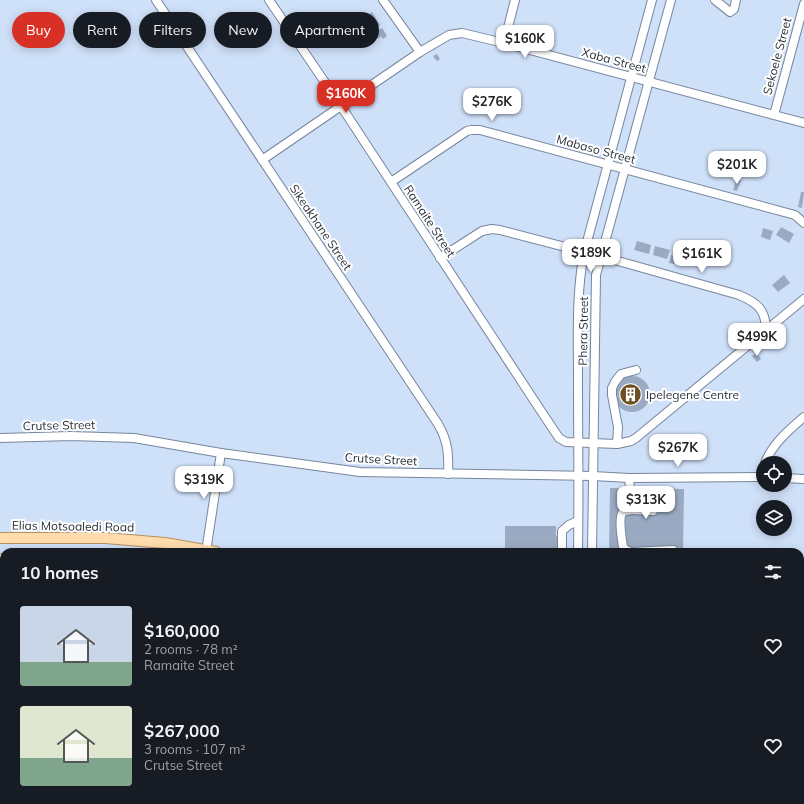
<!DOCTYPE html>
<html lang="en">
<head>
<meta charset="utf-8">
<style>
  :root { --surface:#171b24; --page:#242831; --text:#f1f3f6; --muted:#9ea1a6; --accent:#d93025 }
  body { margin:0; font-family:Mulish,sans-serif; background:var(--page); color:var(--text); height:100vh; display:flex; flex-direction:column; font-size:15px; white-space:nowrap }
  * { box-sizing:border-box; margin:0 }
  p { font-size:13px; color:var(--muted) }
  .icon { flex:none; width:22px; height:22px; fill:none; stroke:currentColor; stroke-width:2; stroke-linecap:round; stroke-linejoin:round }
  .map { position:relative; flex:1; overflow:hidden }
  .panel { position:absolute; left:0px; top:548px; width:804px; height:256px; display:flex; flex-direction:column; background:var(--surface); border-radius:12px 12px 0 0; box-shadow:0 2px 10px #0003 }
  .panel>* { flex:none }
  .guide { position:absolute; left:12px; top:12px; width:400px; height:36px; display:flex; gap:8px }
  .controls { position:absolute; left:756px; top:456px; display:grid; gap:8px }
  .controls a { display:grid; place-items:center; width:36px; height:36px; border-radius:50%; background:var(--surface); box-shadow:0 2px 10px #0003; font-size:20px }
  .price { position:absolute; translate:-50% -34px; padding:0 9px; border-radius:8px; background:#fff; color:#222; font-size:13px; line-height:26px; filter:drop-shadow(0 1px 2px #0008) }
  .price::after { content:''; position:absolute; left:50%; top:24px; width:12px; height:9px; margin-left:-6px; background:inherit; clip-path:polygon(0 0,100% 0,50% 100%) }
  .price.current { background:var(--accent); color:#fff }
  ul { padding:0; list-style:none }
  li { display:flex; align-items:center; gap:12px; height:100px; padding:0 20px }
  li span { display:grid; place-items:center; flex:none; width:112px; height:80px; border-radius:4px; color:#555 }
  li>.icon { margin-inline-start:auto }
  span .icon { width:48px; height:48px; fill:#fffc; stroke-width:1 }
  li b { font-size:17px }
  h2 { display:flex; justify-content:space-between; align-items:center; height:48px; padding:0 20px; font-size:17px }
  .chip { padding:0 14px; border-radius:18px; background:var(--surface); box-shadow:0 2px 10px #0003; font-size:14px; line-height:36px }
  .chip.current { background:var(--accent); color:#fff }
  .map>svg:first-child { display:block }
  .building { fill:#9aaac2 }
  .lines { fill:none; stroke-linecap:round; stroke-linejoin:round }
  .minor-casing { stroke:#77869d; stroke-width:10 }
  .major-casing { stroke:#b59161; stroke-width:12 }
  .minor { stroke:#fff; stroke-width:8 }
  .major { stroke:#ffdcad; stroke-width:10 }
  .labels { text-anchor:middle; dominant-baseline:central; stroke-width:4; stroke-linejoin:round; paint-order:stroke }
  .street-label { font-size:12px; fill:#2b313a; stroke:#fff }
  .poi-label { font-size:12px; fill:#2b313a; stroke:#fff; text-anchor:start }
</style>
</head>
<body>
<div class="map">
<svg width="804" height="804" viewBox="0 0 804 804">
  <rect width="100%" height="100%" fill="#cfe0f9"/>
  <!-- building -->
  <g class="building">
    <path d="M372 12 380 25 371 31 363 18Z"/>
    <path d="M382 28 387 36 383 39 381 36 378 39 374 34Z"/>
    <path d="M437 54 440 59 437 61 433 56Z"/>
    <path d="M717 163 731 168 728 177 714 173Z"/>
    <path d="M737 178 741 180 737 191 733 190Z"/>
    <path d="M801 192H804L802 208 798 207Z"/>
    <path d="M781 227 794 234 789 243 776 235Z"/>
    <path d="M763 228 773 231 770 240 761 237Z"/>
    <path d="M637 241 651 245 649 254 634 250Z"/>
    <path d="M655 246 670 250 667 259 653 255Z"/>
    <path d="M671 255 676 256 674 264 669 263Z"/>
    <path d="M678 257 682 258 681 266 677 265Z"/>
    <path d="M784 275 790 283 778 292 772 285Z"/>
    <path d="M776 336 782 343 778 346 773 338Z"/>
    <path d="M757 353 761 359 757 362 752 356Z"/>
    <circle cx="632" cy="394" r="18"/>
    <path d="M610 488 684 489 683 552H609Z"/>
    <path d="M505 526H556V536L561 537 560 552H505Z"/>
  </g>
  <g class="lines">
    <defs>
      <g id="minor">
        <path d="M156 0 438 424C448 441 449 455 448 474"/>
        <path d="M269 0 341 106 539 408 559 438 566 442 617 444 631 441 636 438 804 299"/>
        <path d="M383 0 420 52"/>
        <path d="M715 0 730 12 734 9 736 0"/>
        <path d="M504 43 515 0"/>
        <path d="M774 115 804 4"/>
        <path d="M262 160 420 52 449 35 462 33 504 43 804 123"/>
        <path d="M391 182 467 131 471 130H480L795 215 804 223"/>
        <path d="M440 258 482 231 492 229 500 230 600 256 739 295C758 303 766 310 766 331"/>
        <path d="M0 438 71 436 134 438 221 453 360 472 593 476 629 478 763 477"/>
        <path d="M617 444 618 427 612 395V388L615 382 621 374 636 370"/>
        <path d="M765 463C773 443 788 431 804 417"/>
        <path d="M629 478 632 510C629 511 625 510 623 512 618 517 622 540 623 547L626 550 631 552 673 550"/>
        <path d="M785 478 804 479"/>
        <path d="M632 510 653 511"/>
        <path d="M206 552 221 453"/>
        <path d="M562 552V531L569 525 578 521"/>
        <path d="M578 552C579 494 578 436 578 378 578 336 576 294 584 253L652 0"/>
        <path d="M592 552 596 275 671 0"/>
        <path d="M800 674H804"/>
        <path d="M800 751 804 746"/>
        <path d="M500 800 501 804"/>
        <path d="M662 800V804"/>
        <path d="M0 802 12 804"/>
        <path d="M320 804V800"/>
        <path d="M729 804V800"/>
        <path d="M797 804V800"/>
      </g>
      <g id="major">
        <path d="M0 538H105L165 543 216 552"/>
        <path d="M0 559 4 560"/>
        <path d="M800 577H804"/>
        <path d="M800 599H804"/>
        <path d="M574 804V800"/>
        <path d="M590 804V800"/>
      </g>
    </defs>
    <!-- minor casing -->
    <use href="#minor" class="minor-casing"/>
    <!-- major casing -->
    <use href="#major" class="major-casing"/>
    <!-- minor -->
    <use href="#minor" class="minor"/>
    <!-- major -->
    <use href="#major" class="major"/>
  </g>
  <!-- icons -->
  <defs>
    <symbol id="building-disc" viewBox="-11 -11 22 22"><circle r="9.5" fill="#6e4f24" stroke="#fff"/><path d="M-4-6H4V6H1V3H-1V6H-4ZM-2.5-4.3h1.7v1.8h-1.7ZM.8-4.3h1.7v1.8H.8ZM-2.5-1h1.7V.8h-1.7ZM.8-1h1.7V.8H.8Z" fill="#fff"/></symbol>
  </defs>
  <g fill-rule="evenodd">
    <use href="#building-disc" x="618" y="382" width="25" height="25"/>
  </g>
  <g class="labels">
    <!-- street labels -->
    <g class="street-label">
      <text transform="translate(777 56) rotate(-75)">Sekoele Street</text>
      <text transform="translate(614 60) rotate(15)">Xaba Street</text>
      <text transform="translate(596 149) rotate(15)">Mabaso Street</text>
      <text transform="translate(430 221) rotate(57)">Ramaite Street</text>
      <text transform="translate(321 227) rotate(56)">Sikeakhane Street</text>
      <text transform="translate(583 331) rotate(-89)">Phera Street</text>
      <text transform="translate(59 425) rotate(-1)">Crutse Street</text>
      <text transform="translate(381 459) rotate(3)">Crutse Street</text>
      <text transform="translate(73 526) rotate(1)">Elias Motsoaledi Road</text>
    </g>
    <!-- poi labels -->
    <g class="poi-label">
      <text x="646" y="394">Ipelegene Centre</text>
    </g>
  </g>
</svg>
<div class="controls">
<a><svg class="icon" aria-label="locate" viewBox="0 0 24 24"><circle cx="12" cy="12" r="6"/><path d="M12 2v4M12 18v4M2 12h4M18 12h4"/></svg></a>
<a><svg class="icon" aria-label="layers" viewBox="0 0 24 24"><path d="M12 4l9 5-9 5-9-5zM3 14l9 5 9-5"/></svg></a>
</div>
<b class="price" style="left:525px;top:59px">$160K</b>
<b class="price current" style="left:346px;top:114px">$160K</b>
<b class="price" style="left:492px;top:122px">$276K</b>
<b class="price" style="left:737px;top:185px">$201K</b>
<b class="price" style="left:591px;top:273px">$189K</b>
<b class="price" style="left:702px;top:274px">$161K</b>
<b class="price" style="left:757px;top:357px">$499K</b>
<b class="price" style="left:678px;top:468px">$267K</b>
<b class="price" style="left:204px;top:500px">$319K</b>
<b class="price" style="left:646px;top:520px">$313K</b>
<div class="guide">
<a class="chip current">Buy</a>
<a class="chip">Rent</a>
<a class="chip">Filters</a>
<a class="chip">New</a>
<a class="chip">Apartment</a>
</div>
<section class="panel">
<h2>10 homes<svg class="icon" aria-label="filters" viewBox="0 0 24 24"><path d="M4 7h16M4 17h16"/><circle cx="9" cy="7" r="2"/><circle cx="15" cy="17" r="2"/></svg></h2>
<ul>
<li><span style="background:linear-gradient(#c9d6e8 70%,#7fa58c 0)"><svg class="icon" aria-label="home" viewBox="0 0 24 24"><path d="M3 11l9-7 9 7M6 9v11h12V9"/></svg></span><div><b>$160,000</b><p>2 rooms · 78 m²</p><p>Ramaite Street</p></div><svg class="icon" aria-label="heart" viewBox="0 0 24 24"><path d="M12 20l-8-8c-3-5 5-10 8-4 3-6 11-1 8 4z"/></svg></li>
<li><span style="background:linear-gradient(#dfe7d0 65%,#7fa58c 0)"><svg class="icon" aria-label="home" viewBox="0 0 24 24"><path d="M3 11l9-7 9 7M6 9v11h12V9"/></svg></span><div><b>$267,000</b><p>3 rooms · 107 m²</p><p>Crutse Street</p></div><svg class="icon" aria-label="heart" viewBox="0 0 24 24"><path d="M12 20l-8-8c-3-5 5-10 8-4 3-6 11-1 8 4z"/></svg></li>
</ul>
</section>
</div>
</body>
</html>
